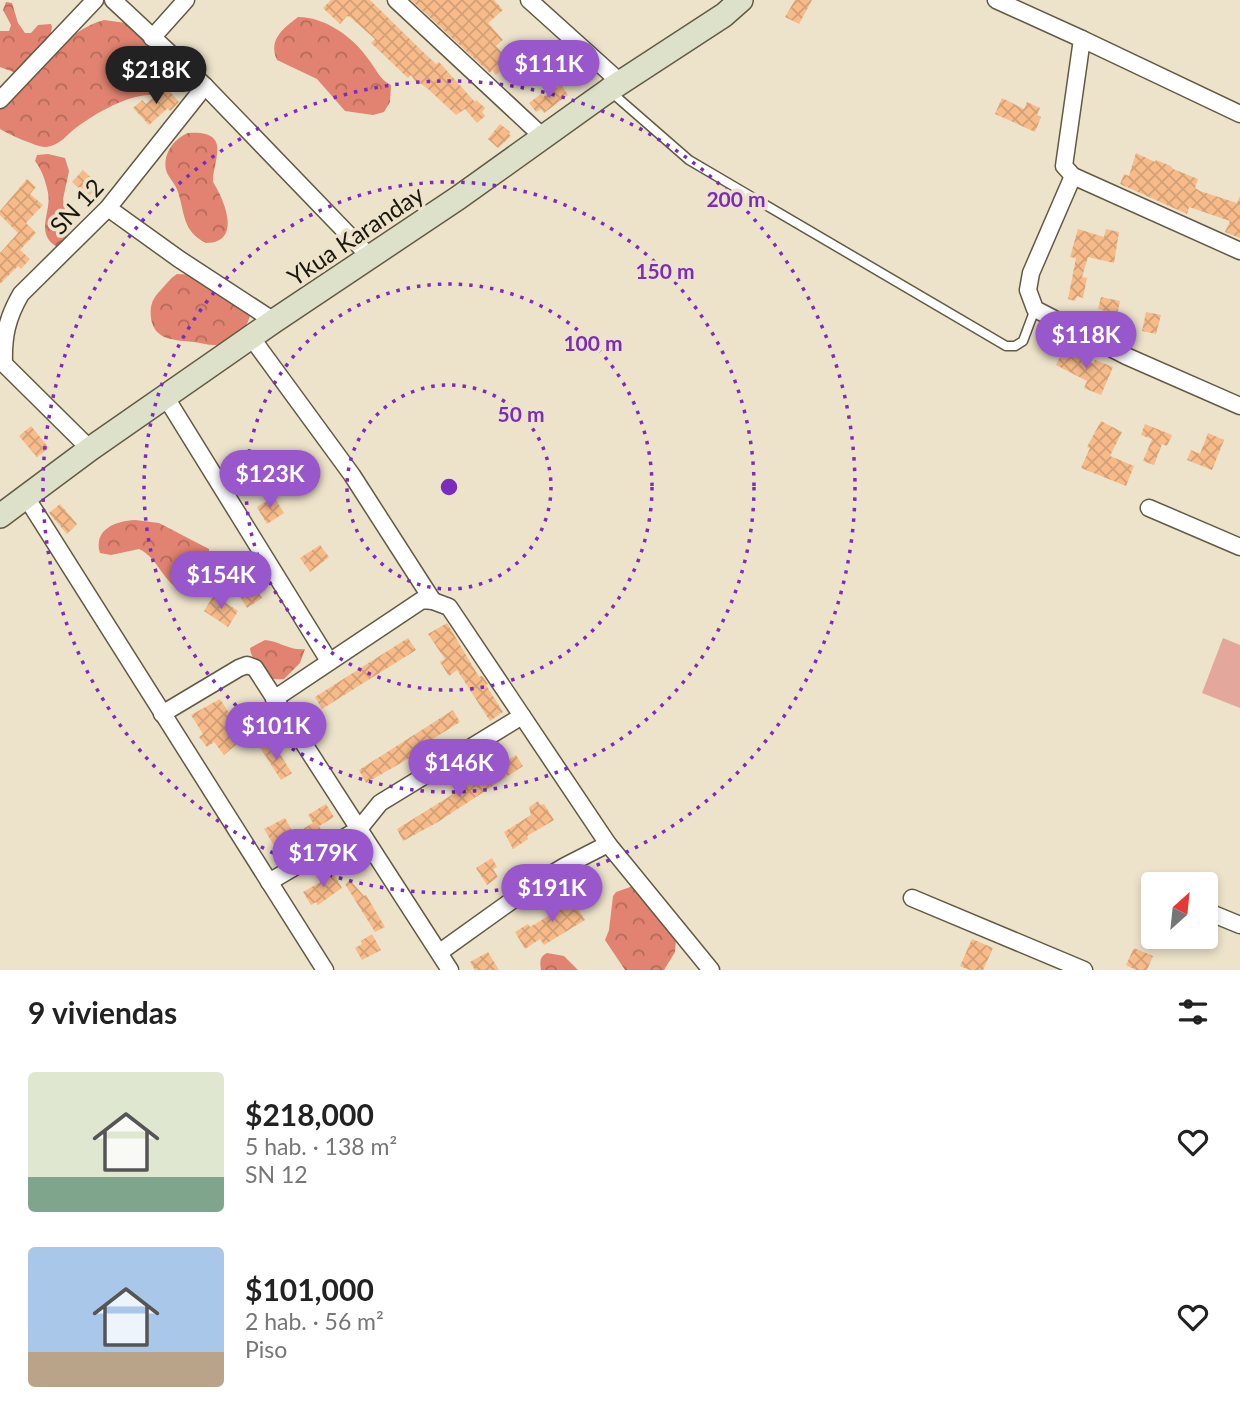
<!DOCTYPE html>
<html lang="es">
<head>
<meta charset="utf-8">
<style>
  :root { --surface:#fff; --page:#f6f6f6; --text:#222; --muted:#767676; --accent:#9957cc }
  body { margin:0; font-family:Lato,sans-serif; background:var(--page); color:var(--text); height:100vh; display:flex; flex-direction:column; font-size:26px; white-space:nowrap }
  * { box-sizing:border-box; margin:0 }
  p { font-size:23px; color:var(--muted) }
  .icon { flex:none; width:38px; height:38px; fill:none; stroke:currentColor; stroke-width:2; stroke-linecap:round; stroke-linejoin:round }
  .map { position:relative; height:970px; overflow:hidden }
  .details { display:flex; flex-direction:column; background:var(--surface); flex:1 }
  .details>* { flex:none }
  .needle { width:46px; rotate:27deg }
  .fabs { position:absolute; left:1141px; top:872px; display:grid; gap:14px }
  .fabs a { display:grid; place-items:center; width:77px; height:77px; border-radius:7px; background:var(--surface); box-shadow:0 4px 10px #0003; font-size:35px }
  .price { position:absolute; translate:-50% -60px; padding:0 16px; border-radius:24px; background:var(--accent); color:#fff; font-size:23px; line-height:46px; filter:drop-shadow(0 2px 4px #0008) }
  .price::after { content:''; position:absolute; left:50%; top:42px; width:21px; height:16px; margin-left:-10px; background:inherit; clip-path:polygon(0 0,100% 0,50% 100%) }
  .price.current { background:#222; color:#fff }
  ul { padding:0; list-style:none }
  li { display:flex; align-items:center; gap:21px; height:175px; padding:0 28px }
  li span { display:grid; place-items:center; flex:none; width:196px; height:140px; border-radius:7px; color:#555 }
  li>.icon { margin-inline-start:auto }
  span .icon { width:84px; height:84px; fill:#fffc; stroke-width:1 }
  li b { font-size:30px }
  h2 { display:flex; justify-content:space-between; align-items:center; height:84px; padding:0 28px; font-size:30px }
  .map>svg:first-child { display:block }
  .green { fill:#e3a89b }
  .forest { fill:url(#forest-crowns) }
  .building { fill:url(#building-cross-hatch) }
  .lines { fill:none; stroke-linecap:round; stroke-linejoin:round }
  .lane-casing { stroke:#625a44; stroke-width:11 }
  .street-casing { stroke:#625a44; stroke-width:19 }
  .secondary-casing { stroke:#625a44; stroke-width:26 }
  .lane { stroke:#fff; stroke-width:8 }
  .street { stroke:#fff; stroke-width:16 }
  .secondary { stroke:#dde1ca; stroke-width:23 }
  .ring { fill:none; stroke:#7b2cbf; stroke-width:3.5; stroke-dasharray:3.5 7 }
  .labels { text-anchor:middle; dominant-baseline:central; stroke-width:7; stroke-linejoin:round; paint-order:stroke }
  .street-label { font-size:24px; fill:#1a170e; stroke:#ede3ca }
  .centre { fill:#7b2cbf; stroke:#ede3ca; stroke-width:3.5 }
  .ring-label { font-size:21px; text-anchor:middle; font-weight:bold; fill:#7b2cbf; stroke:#ede3ca; stroke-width:7; stroke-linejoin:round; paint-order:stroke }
</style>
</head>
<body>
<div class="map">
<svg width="1240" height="970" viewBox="0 0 1240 970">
  <defs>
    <pattern id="forest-crowns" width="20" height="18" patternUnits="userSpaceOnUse" patternTransform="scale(1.75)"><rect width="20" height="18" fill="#e18370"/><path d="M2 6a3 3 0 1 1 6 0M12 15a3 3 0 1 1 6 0" fill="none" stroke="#b66a5a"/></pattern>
    <pattern id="building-cross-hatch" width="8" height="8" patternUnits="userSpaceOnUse" patternTransform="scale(1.75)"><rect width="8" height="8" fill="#f7bb89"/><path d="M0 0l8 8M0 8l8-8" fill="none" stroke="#d3a075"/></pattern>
  </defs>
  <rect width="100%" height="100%" fill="#ede3ca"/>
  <!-- green -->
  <path class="green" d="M1223 638 1240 645V708L1202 693Z"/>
  <!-- forest -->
  <g class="forest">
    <path d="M6 2 12 3 18 23 25 33H31L38 25 51 24 52 27 50 37 19 74 0 67V31H9L11 25 3 10Z"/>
    <path d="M298 17C326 17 354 38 369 60 376 69 380 80 391 85L390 102 384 112 373 115 345 111 317 79 277 60C268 39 283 29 298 17Z"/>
    <path d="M104 20 126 23 163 53 169 64 167 75 157 95C130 93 98 112 77 127 66 135 60 146 45 147 37 147 8 134 0 129V106C27 79 67 29 104 20Z"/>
    <path d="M188 133C233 130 213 160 213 182 224 199 243 243 206 243 182 231 185 213 178 192 176 185 170 179 167 173 161 156 173 139 188 133Z"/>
    <path d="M48 154 65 158 69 171 63 199 69 234 63 244 57 247C34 233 52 212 48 193 46 182 42 170 35 161L37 155Z"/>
    <path d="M177 274 196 275 250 314C249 328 233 339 221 344 213 347 202 343 194 342 176 340 154 341 151 318 150 308 151 301 158 293 164 287 169 279 177 274Z"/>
    <path d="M135 520 159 523 209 549C209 566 207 584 190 592 165 591 160 558 139 549L111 555 100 553C93 529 116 521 135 520Z"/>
    <path d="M265 640C279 641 290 651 305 649L300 663 284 679C279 679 275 680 271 678 262 675 250 656 250 648Z"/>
    <path d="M633 886 676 939 675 952 664 970H625L605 940 609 930 613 896 616 892Z"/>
    <path d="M547 953 564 956 578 970H541C540 962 539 957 547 953Z"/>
  </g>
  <!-- building -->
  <g class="building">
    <path d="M331 0H370L421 50 436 64 439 62 475 102 476 100 485 108 482 112 485 116 477 123 465 109 456 115 428 89 420 83 418 85 411 75 408 78 371 43 375 39 350 17 347 16 340 24 323 8Z"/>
    <path d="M411 0H494L503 10 488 23 503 40 496 46 508 59 503 64 505 66 496 75 492 70 490 73Z"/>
    <path d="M795 0H812L799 24 785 17Z"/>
    <path d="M561 85 568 95 544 113 541 109 536 112 529 103 541 94 543 97Z"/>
    <path d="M166 87 179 102 170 111 168 108 149 125 133 108 142 100 146 104Z"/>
    <path d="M1002 98 1024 109 1027 102 1040 108 1037 115 1041 117 1035 132 995 114Z"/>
    <path d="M500 124 510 132 509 134 511 136 498 148 488 139Z"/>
    <path d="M1136 153 1155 162 1156 160 1171 166 1173 169 1198 179 1195 188 1200 191 1237 203 1240 196V238L1225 232 1230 221 1189 207 1187 214 1120 184 1124 174 1129 176Z"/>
    <path d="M83 170 99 185 88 197 72 182Z"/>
    <path d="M27 179 36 187 30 194 43 205 26 223 36 233 20 250 30 259 21 269 18 266 0 284V253L18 233 0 215V211Z"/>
    <path d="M1078 229 1104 237 1106 229 1119 232 1114 263 1088 257 1082 277 1087 278 1083 298 1077 296 1075 301 1068 299 1076 258 1070 257Z"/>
    <path d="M1101 297 1120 301 1117 314 1098 309Z"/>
    <path d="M1146 312 1161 315 1156 334 1142 331Z"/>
    <path d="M1064 348 1094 364 1095 360 1113 367 1101 395 1084 388 1087 381 1056 365Z"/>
    <path d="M1101 421 1122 432 1110 456 1134 466 1126 486 1081 468 1090 448 1087 447Z"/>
    <path d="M1145 424 1172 435 1167 446 1162 444 1154 465 1143 461 1152 439 1141 435Z"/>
    <path d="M31 426 49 448 37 457 19 436Z"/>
    <path d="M1208 433 1224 440 1212 470 1187 460 1191 450 1200 454Z"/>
    <path d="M274 497 284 513 267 524 257 507Z"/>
    <path d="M60 504 77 524 67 534 49 513Z"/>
    <path d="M320 545 329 557 310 572 300 558Z"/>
    <path d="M247 574 262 598 247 608 232 583Z"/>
    <path d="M214 595 238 611 228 627 204 611Z"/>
    <path d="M447 623 479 677 482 676 488 684 486 685 503 712 490 721 457 670 449 676 440 662 445 659 428 634Z"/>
    <path d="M408 638 416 650 322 709 315 697Z"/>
    <path d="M220 699 229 713 243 704 259 730 248 741 244 738 224 755 214 742 207 747 199 737 203 734 191 715Z"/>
    <path d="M453 710 460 722 418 748 420 752 366 783 359 770Z"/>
    <path d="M254 738 277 754 279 753 292 773 281 780Z"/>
    <path d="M516 755 523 766 438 822 403 841 397 829Z"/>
    <path d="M538 801 540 805 544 804 554 820 527 836 528 839 513 849 504 832 531 815 529 807Z"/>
    <path d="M326 804 334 817 319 826 325 837 292 856 287 847 278 852 264 829 285 818 294 834 313 823 308 815Z"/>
    <path d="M492 858 497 867 493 869 498 877 487 885 476 868Z"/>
    <path d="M332 871 342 888 318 905 316 902 311 905 303 892 324 880 322 877Z"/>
    <path d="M350 880 364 896 366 895 385 927 375 932 345 884Z"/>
    <path d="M570 896 585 920 544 945 540 939 525 949 515 932 528 924 530 927 552 914 548 905 559 899 561 902Z"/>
    <path d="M372 934 381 950 362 960 355 948 362 944 361 941Z"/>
    <path d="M972 939 993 948 983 970H970L960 966Z"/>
    <path d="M1134 948 1153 956 1147 970H1136L1126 965Z"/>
    <path d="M488 952 499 970H475L470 962Z"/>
  </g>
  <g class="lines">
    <defs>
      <path id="lane" d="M611 92 689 160 1006 346H1015L1023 341 1035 309"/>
      <g id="street">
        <path d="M113 0 205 86 371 258"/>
        <path d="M396 0 542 136"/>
        <path d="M529 0 620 82"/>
        <path d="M996 0 1082 39 1064 166 1073 176 1240 251"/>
        <path d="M152 38 186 0"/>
        <path d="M1082 39 1240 114"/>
        <path d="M0 100 95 0"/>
        <path d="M1073 176 1031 273 1028 290 1035 309 1126 356 1240 406"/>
        <path d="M108 208 179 259 274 321"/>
        <path d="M251 337 352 475 433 601"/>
        <path d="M0 360 90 449"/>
        <path d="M4 364C3 337 7 318 21 294L108 208 205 86"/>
        <path d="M165 396 329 661"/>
        <path d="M26 497 325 970"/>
        <path d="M1149 508 1240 547"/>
        <path d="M274 699 422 600 433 601 449 607 608 844 711 970"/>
        <path d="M162 714 239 668 247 665 255 668 450 970"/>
        <path d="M269 882 359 829 380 803 522 716"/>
        <path d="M912 898 1084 970"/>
        <path d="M1206 911 1240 925"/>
        <path d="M440 952 535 884 565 866 608 844"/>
      </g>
      <path id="secondary" d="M0 516 90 449 274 321 458 198 609 90 724 15 741 0"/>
    </defs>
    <!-- lane casing -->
    <use href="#lane" class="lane-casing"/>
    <!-- street casing -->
    <use href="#street" class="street-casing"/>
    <!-- secondary casing -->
    <use href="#secondary" class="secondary-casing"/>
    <!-- lane -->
    <use href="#lane" class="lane"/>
    <!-- street -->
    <use href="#street" class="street"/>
    <!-- secondary -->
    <use href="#secondary" class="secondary"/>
  </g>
  <!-- distance rings -->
  <g class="ring">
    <circle cx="449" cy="487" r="102"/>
    <circle cx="449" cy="487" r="203"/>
    <circle cx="449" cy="487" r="305"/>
    <circle cx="449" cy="487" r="406"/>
  </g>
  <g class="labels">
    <!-- street labels -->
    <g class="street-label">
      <text transform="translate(76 206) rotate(-47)">SN 12</text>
      <text transform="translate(355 235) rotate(-34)">Ykua Karanday</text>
    </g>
  </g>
  <circle cx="449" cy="487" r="10" class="centre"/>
  <g class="ring-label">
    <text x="736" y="207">200 m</text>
    <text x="665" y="279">150 m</text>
    <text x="593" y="351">100 m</text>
    <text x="521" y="422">50 m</text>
  </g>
</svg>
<div class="fabs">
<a><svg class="needle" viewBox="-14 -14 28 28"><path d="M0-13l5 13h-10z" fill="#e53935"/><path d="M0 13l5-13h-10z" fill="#767676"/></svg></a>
</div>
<b class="price" style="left:549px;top:100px">$111K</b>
<b class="price current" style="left:156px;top:106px">$218K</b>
<b class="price" style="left:1086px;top:371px">$118K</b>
<b class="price" style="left:270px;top:510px">$123K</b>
<b class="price" style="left:221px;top:611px">$154K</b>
<b class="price" style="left:276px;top:762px">$101K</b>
<b class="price" style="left:459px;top:799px">$146K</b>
<b class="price" style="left:323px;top:889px">$179K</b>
<b class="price" style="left:552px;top:924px">$191K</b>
</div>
<section class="details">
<h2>9 viviendas<svg class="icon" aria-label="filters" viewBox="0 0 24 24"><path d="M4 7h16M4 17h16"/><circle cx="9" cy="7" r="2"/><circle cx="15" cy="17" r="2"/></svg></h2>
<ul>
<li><span style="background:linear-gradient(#dfe7d0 75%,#7fa58c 0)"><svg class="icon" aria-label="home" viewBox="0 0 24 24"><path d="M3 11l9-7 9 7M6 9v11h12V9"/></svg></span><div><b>$218,000</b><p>5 hab. · 138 m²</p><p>SN 12</p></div><svg class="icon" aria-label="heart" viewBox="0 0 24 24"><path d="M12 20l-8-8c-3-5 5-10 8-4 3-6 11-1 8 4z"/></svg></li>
<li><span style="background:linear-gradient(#a9c7e8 75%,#b9a48a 0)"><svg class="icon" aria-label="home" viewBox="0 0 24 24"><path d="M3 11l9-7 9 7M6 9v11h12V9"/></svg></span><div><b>$101,000</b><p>2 hab. · 56 m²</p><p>Piso</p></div><svg class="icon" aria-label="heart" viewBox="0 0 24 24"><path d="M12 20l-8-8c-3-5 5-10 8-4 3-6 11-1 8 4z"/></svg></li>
</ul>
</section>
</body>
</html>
